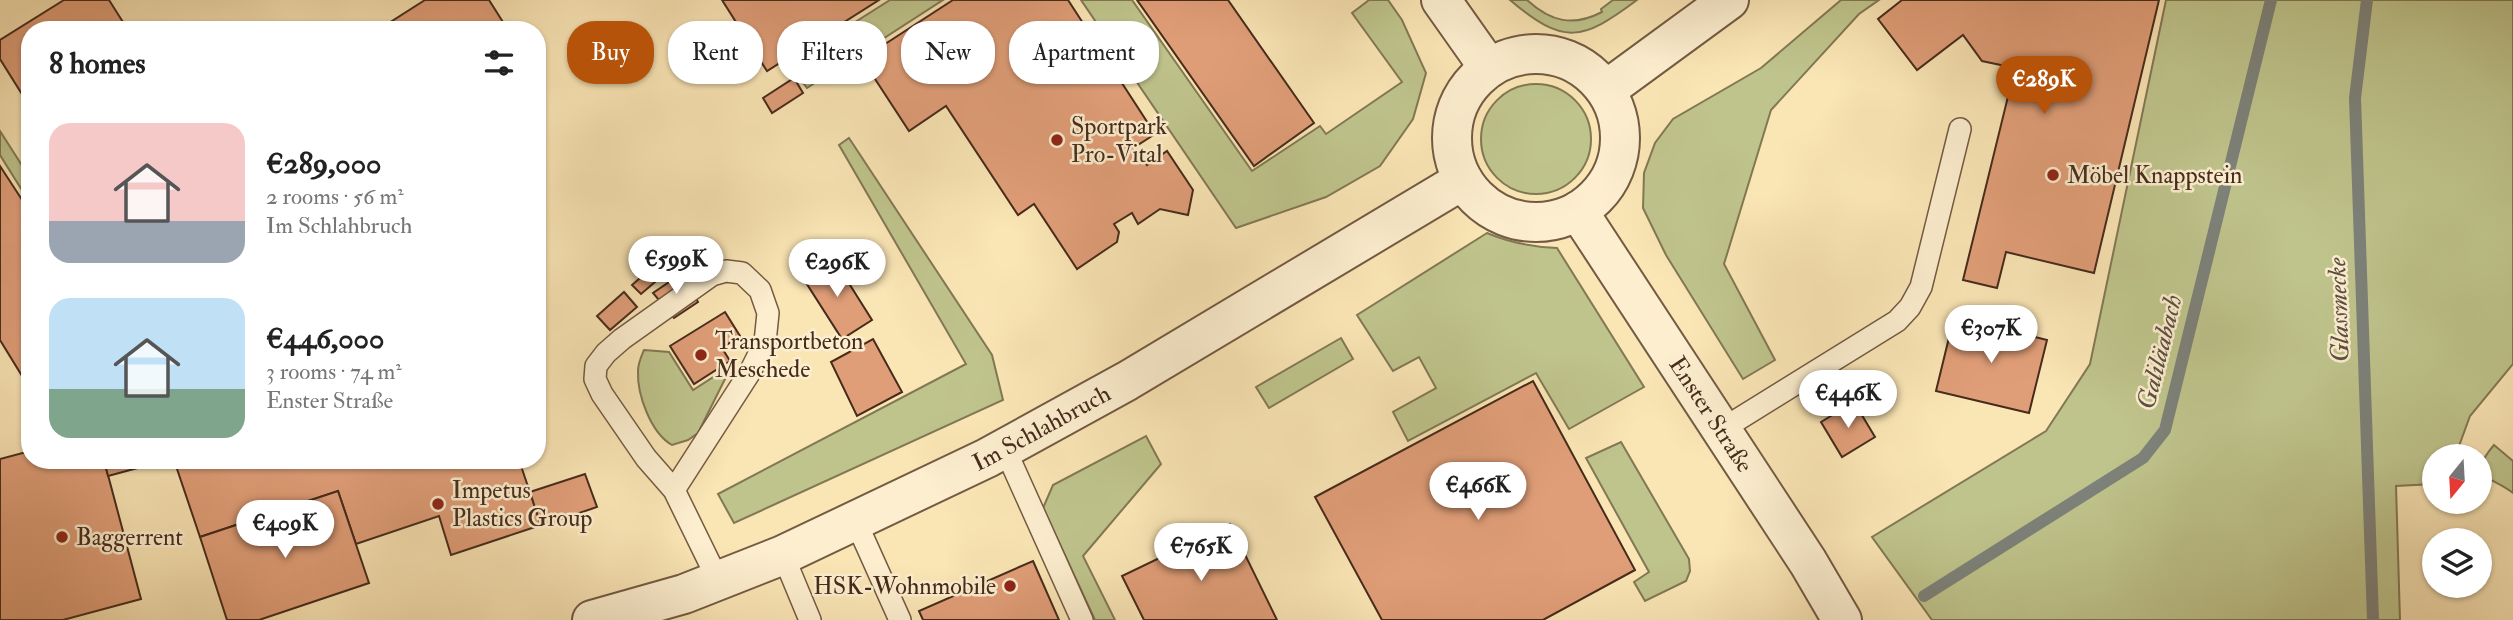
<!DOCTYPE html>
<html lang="en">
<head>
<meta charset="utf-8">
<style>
  :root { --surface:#fff; --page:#f2f2f2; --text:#222; --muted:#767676; --accent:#b45309 }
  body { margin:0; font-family:"IM FELL Double Pica",serif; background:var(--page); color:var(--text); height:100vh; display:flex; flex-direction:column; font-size:26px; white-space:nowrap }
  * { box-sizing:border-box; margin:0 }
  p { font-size:23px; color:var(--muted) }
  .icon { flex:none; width:38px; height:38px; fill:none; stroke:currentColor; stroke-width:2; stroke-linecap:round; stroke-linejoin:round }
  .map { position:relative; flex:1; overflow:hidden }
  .sheet { position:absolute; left:21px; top:21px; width:525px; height:448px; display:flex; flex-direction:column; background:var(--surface); border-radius:28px; box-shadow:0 2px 5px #0004 }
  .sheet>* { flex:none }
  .banner { position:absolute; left:567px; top:21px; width:665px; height:63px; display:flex; gap:14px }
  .needle { width:46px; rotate:198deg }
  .controls { position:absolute; left:2422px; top:444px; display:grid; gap:14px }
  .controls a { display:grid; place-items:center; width:70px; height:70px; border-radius:50%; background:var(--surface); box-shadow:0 2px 5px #0004; font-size:35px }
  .price { position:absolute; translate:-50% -60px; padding:0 16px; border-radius:24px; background:#fff; color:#222; font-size:23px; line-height:46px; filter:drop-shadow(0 2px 4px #0008) }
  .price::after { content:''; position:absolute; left:50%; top:42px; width:21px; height:16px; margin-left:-10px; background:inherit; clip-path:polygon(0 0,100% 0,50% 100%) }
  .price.on { background:var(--accent); color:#fff }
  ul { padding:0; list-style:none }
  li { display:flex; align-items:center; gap:21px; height:175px; padding:0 28px }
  li span { display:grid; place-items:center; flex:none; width:196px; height:140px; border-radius:21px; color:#555 }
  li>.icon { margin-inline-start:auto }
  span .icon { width:84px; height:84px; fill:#fffc; stroke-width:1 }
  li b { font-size:30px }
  h2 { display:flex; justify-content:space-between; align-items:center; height:84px; padding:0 28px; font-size:30px }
  .pill { padding:0 24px; border-radius:28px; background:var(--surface); box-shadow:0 2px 5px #0004; font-size:24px; line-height:63px }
  .pill.on { background:var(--accent); color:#fff }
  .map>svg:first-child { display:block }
  .green { fill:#bfc48c; stroke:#827854; stroke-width:2 }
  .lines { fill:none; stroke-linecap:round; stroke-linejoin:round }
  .stream { stroke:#7d827a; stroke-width:12 }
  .building { fill:#e09e78; stroke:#462b1c; stroke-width:2 }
  .service-casing { stroke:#735a42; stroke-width:24 }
  .minor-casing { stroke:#735a42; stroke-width:42 }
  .service { stroke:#fceecf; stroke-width:21 }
  .minor { stroke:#fceecf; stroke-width:38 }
  .poi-dot { fill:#8f2418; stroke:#fceecf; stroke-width:2.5 }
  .labels { text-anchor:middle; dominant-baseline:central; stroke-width:5; stroke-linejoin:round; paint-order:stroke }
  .poi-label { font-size:24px; fill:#462b1c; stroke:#fceecf; text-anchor:start }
  .street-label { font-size:24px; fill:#462b1c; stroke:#fceecf }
  .water-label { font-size:26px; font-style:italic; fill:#5d4f43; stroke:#fceecf }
</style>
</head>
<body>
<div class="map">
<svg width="2513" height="620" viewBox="0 0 2513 620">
  <rect width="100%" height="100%" fill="#fae5b5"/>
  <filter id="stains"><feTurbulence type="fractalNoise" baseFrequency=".00286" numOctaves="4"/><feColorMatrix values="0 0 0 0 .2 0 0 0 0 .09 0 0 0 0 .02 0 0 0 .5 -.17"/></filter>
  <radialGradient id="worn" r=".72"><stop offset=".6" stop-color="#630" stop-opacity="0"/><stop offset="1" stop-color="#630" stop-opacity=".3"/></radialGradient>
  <!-- green -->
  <g class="green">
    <path d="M890 0H943L807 88 789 64Z"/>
    <path d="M1081 0H1132L1252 171 1320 126 1326 134 1402 82 1352 13 1369 0H1388L1402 20 1426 73 1413 119 1380 166 1326 197 1236 228Z"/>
    <path d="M1510 0H1527C1551 22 1573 27 1602 12L1601 9 1613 0H1637C1582 41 1564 46 1510 0Z"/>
    <path d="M1841 0H1879L1859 14 1771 110 1724 264 1775 360 1743 379 1666 255 1643 208 1644 173 1655 143 1673 119 1761 68Z"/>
    <path d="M2166 0H2513V364L2470 416 2455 457H2434V484L2396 486 2400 620H1932L1872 537 2046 431 2090 364Z"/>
    <circle cx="1536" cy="139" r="55"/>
    <path d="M0 131 30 178V203L0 155Z"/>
    <path d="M849 138 992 355 1003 400 734 523 718 494 966 364 839 145Z"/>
    <path d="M1487 233C1511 243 1531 247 1557 248L1644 387 1569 429 1536 373 1408 441 1393 412 1436 388 1419 357 1393 371 1357 315Z"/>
    <path d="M1341 338 1353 359 1269 408 1256 387Z"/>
    <path d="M644 350 669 352 693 390 732 365 698 433 688 440 672 445C651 433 637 395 638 371 638 363 641 357 644 350Z"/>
    <path d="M1146 436 1161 464 1083 556 1115 620H1095L1043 508 1053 485Z"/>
    <path d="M1621 442 1689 559 1690 571 1686 581 1645 601 1634 582 1649 572 1586 458Z"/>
    <path d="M2494 445 2513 461V493C2492 476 2465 479 2494 445Z"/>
  </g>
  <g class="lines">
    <!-- stream -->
    <g class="stream">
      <path d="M2367 0 2355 98 2373 620"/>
      <path d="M1924 596 2143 458 2165 430 2271 0"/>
    </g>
  </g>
  <!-- building -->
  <g class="building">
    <path d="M64 0H109L128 30H30V107L0 59V40Z"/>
    <path d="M425 0H489L508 30H378Z"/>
    <path d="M722 0H879L767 71Z"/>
    <path d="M953 0H1068L1155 134 1135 147 1147 165 1167 151 1193 190 1188 215 1160 209 1138 224 1132 213 1114 224 1119 232 1117 242 1077 269 1034 204 1018 215 946 106 909 131 862 59Z"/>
    <path d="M1137 0H1228L1314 123 1254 166Z"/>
    <path d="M1902 0H2159L2094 273 2006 252 1997 288 1963 280 2015 68 1982 61 1963 35 1917 70 1878 19Z"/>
    <path d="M794 78 803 93 772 113 763 98Z"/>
    <path d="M0 166 30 212V382L27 384 0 340Z"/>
    <path d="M833 258 872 320 842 339 803 278Z"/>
    <path d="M648 271 655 282 641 294 632 285Z"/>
    <path d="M681 274 698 302 674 318 653 293Z"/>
    <path d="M624 292 637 307 610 330 597 316Z"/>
    <path d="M725 312 740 336 722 348 730 361 694 384 670 346Z"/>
    <path d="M1954 317 2047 340 2029 413 1936 391Z"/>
    <path d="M873 339 902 392 857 416 831 362Z"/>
    <path d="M1533 381 1635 570 1543 620H1382L1315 497Z"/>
    <path d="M1854 402 1875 437 1842 457 1821 422Z"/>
    <path d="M30 451V460H104L141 599 63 620H0V459Z"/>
    <path d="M104 460H155L156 463 108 476Z"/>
    <path d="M174 460H519L541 525 451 555 439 516 356 544 338 491 200 537Z"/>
    <path d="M585 474 597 507 541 526 530 492Z"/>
    <path d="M338 491 369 583 259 620H227L200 537Z"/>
    <path d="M1230 524 1277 620H1144L1122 576Z"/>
    <path d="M1033 561 1059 620H923L919 611Z"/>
  </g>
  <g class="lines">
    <defs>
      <g id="service">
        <path d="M1721 430 1897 321 1910 307 1921 287 1960 129"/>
        <path d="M1005 449 1082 620"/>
        <path d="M674 490 646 458 602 394 595 379 596 366 606 353 622 339 712 275 726 271 742 273 760 290 768 313 765 342 750 372 674 490 718 580"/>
        <path d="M856 522 900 620"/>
        <path d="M783 555 810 620"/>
      </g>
      <g id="minor">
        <path d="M1441 0 1489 68"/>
        <circle cx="1536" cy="138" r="84"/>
        <path d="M1606 90 1729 0"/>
        <path id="s1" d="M1578 211 1808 562 1842 620"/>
        <path id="s2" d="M592 620 684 594 783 555 987 458 1127 381 1463 180"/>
      </g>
    </defs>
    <!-- service casing -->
    <use href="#service" class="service-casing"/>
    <!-- minor casing -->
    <use href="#minor" class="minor-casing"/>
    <!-- service -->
    <use href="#service" class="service"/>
    <!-- minor -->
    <use href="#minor" class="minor"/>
  </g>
  <!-- markers -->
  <g class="poi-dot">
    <circle cx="1057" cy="140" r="7"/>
    <circle cx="2053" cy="175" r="7"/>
    <circle cx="701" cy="355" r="7"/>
    <circle cx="438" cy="504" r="7"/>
    <circle cx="62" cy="537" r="7"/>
    <circle cx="1010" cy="586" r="7"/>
  </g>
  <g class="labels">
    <!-- poi labels -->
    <g class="poi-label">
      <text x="1071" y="126">Sportpark<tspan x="1071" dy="28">Pro-Vital</tspan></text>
      <text x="2067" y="175">Möbel Knappstein</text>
      <text x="715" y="341">Transportbeton<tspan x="715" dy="28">Meschede</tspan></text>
      <text x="452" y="490">Impetus<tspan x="452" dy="28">Plastics Group</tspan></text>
      <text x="76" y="537">Baggerrent</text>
      <text x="996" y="586" text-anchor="end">HSK-Wohnmobile</text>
    </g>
    <!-- street labels -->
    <g class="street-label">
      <text stroke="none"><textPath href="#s1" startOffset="243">Enster Straße</textPath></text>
      <text stroke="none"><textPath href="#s2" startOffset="490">Im Schlahbruch</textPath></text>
    </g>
    <!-- water labels -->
    <g class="water-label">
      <text transform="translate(2339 310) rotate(-92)">Glassmecke</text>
      <text transform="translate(2160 352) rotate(-76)">Galiläabach</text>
    </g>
  </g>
  <rect width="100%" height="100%" filter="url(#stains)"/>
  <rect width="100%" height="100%" fill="url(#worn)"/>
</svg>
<div class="controls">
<a><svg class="needle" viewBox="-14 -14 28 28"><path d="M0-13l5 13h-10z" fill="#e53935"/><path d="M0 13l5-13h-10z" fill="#767676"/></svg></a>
<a><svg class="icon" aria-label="layers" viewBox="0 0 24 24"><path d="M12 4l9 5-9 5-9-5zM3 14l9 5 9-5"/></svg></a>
</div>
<b class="price on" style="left:2044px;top:116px">€289K</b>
<b class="price" style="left:676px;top:296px">€599K</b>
<b class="price" style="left:837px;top:299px">€296K</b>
<b class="price" style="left:1991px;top:365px">€307K</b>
<b class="price" style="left:1848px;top:430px">€446K</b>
<b class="price" style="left:1478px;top:522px">€466K</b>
<b class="price" style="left:285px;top:560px">€409K</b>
<b class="price" style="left:1201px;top:583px">€765K</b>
<div class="banner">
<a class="pill on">Buy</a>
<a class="pill">Rent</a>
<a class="pill">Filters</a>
<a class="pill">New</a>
<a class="pill">Apartment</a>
</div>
<section class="sheet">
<h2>8 homes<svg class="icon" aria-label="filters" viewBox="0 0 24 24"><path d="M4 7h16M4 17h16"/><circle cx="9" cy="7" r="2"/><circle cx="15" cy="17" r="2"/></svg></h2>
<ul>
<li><span style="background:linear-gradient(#f6c9c9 70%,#9aa5b1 0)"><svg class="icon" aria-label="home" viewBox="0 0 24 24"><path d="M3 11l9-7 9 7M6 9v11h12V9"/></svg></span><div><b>€289,000</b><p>2 rooms · 56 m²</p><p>Im Schlahbruch</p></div></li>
<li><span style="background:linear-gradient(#bfe0f5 65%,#7fa58c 0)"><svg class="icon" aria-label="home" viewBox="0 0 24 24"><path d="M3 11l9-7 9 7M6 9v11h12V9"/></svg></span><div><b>€446,000</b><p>3 rooms · 74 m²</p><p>Enster Straße</p></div></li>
</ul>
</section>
</div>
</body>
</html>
